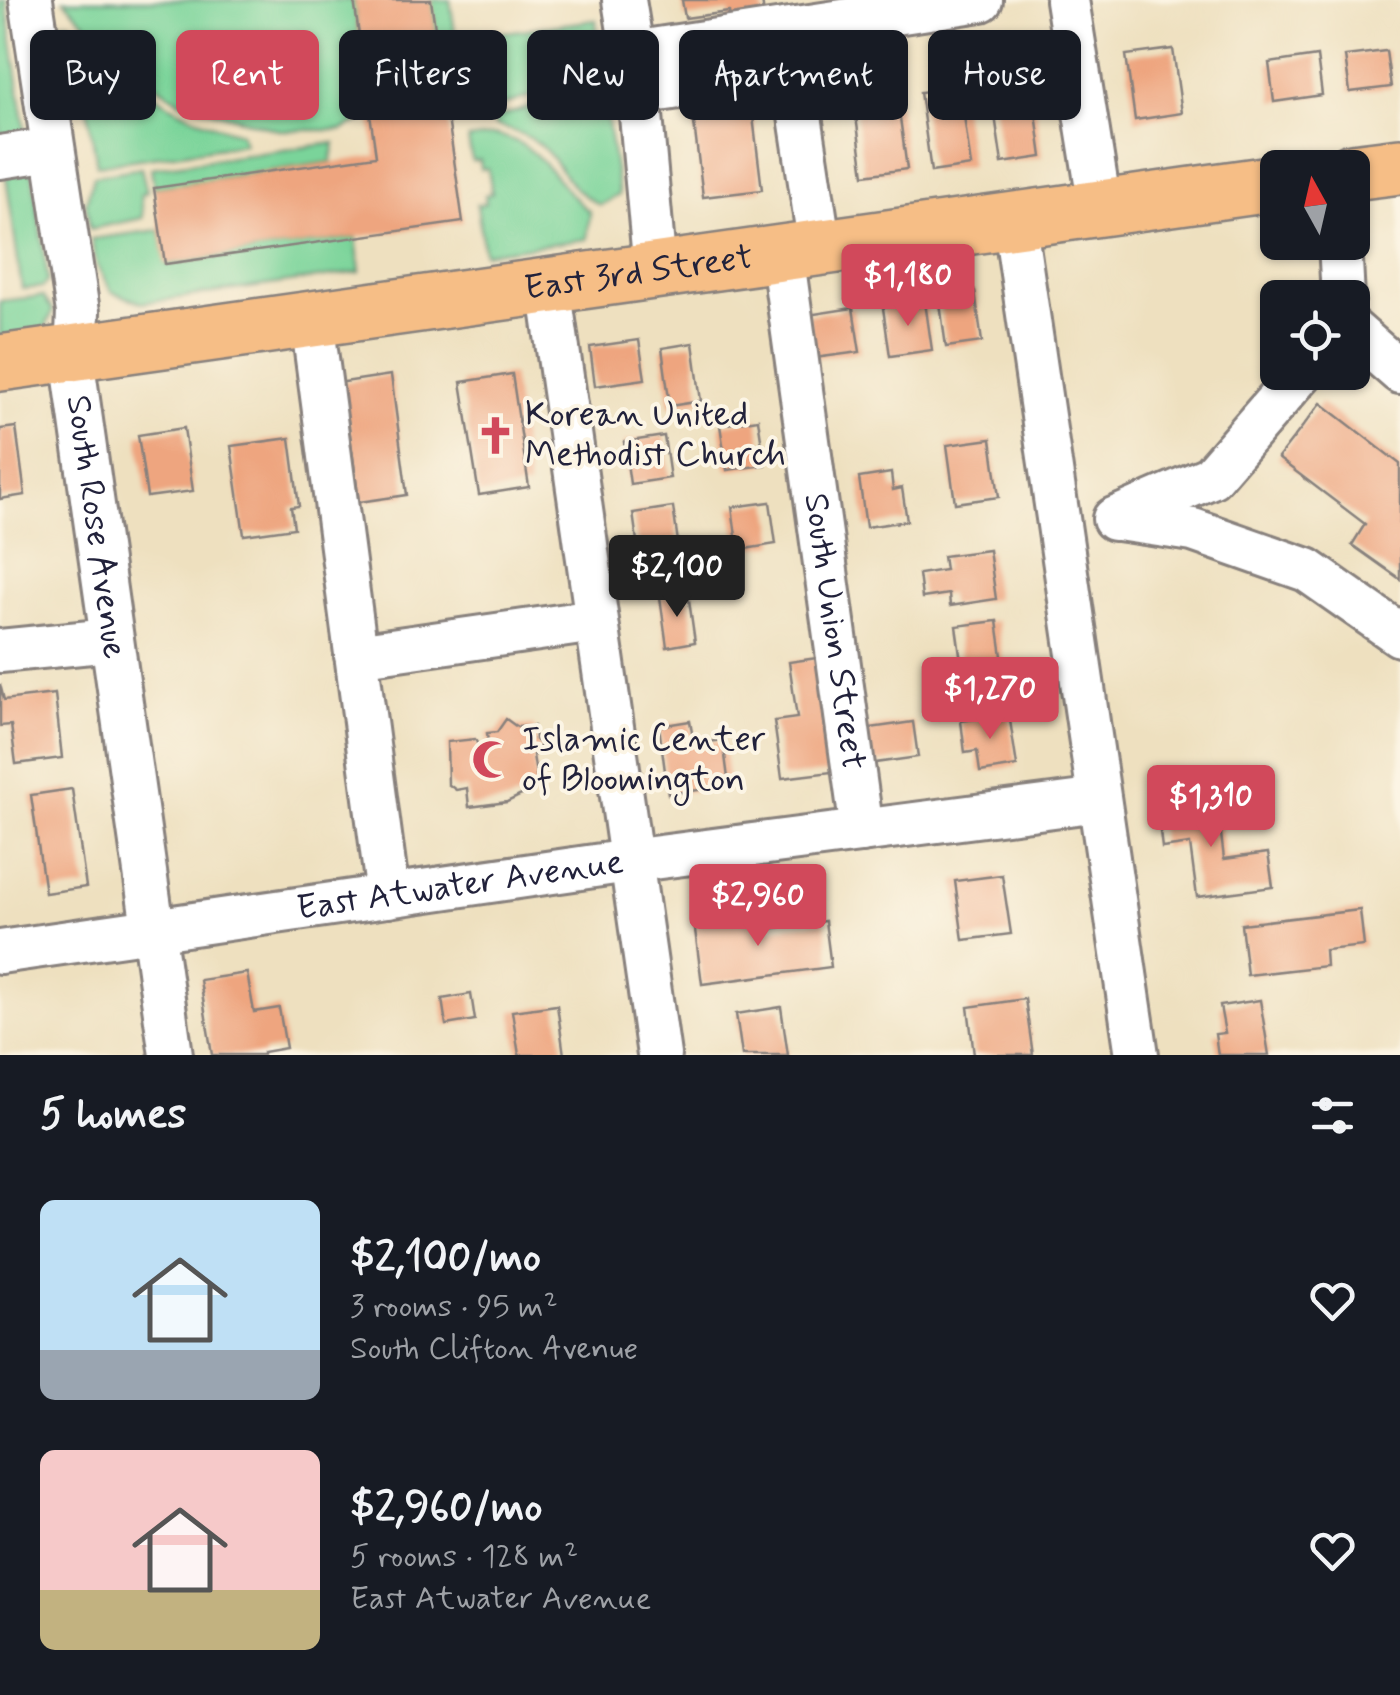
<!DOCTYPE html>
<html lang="en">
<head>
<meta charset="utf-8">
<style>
  :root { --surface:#171b24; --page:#242831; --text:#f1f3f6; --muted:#9ea1a6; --accent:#d1495b }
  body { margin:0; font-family:Mynerve,sans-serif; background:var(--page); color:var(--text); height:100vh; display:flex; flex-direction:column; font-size:38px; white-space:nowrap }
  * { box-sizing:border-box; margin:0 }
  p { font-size:32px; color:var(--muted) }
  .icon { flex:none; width:55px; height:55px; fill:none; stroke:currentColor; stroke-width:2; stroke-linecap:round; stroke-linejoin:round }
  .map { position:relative; height:1055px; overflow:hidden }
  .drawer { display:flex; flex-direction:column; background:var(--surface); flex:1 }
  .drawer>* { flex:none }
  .hud { position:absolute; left:30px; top:30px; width:1340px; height:90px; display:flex; gap:20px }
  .needle { width:65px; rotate:352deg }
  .fabs { position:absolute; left:1260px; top:150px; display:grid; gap:20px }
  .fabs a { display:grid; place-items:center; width:110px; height:110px; border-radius:15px; background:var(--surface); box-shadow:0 2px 8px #0004; font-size:50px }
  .price { position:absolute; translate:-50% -85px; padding:0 22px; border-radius:10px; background:var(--accent); color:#fff; font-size:32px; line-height:65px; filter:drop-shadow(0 2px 5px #0008) }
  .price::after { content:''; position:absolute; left:50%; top:60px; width:30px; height:22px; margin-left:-15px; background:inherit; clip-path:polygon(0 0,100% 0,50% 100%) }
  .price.selected { background:#222; color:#fff }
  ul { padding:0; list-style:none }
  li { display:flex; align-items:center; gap:30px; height:250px; padding:0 40px }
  li span { display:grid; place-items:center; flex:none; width:280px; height:200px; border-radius:15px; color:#555 }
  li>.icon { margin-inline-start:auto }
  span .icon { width:120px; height:120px; fill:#fffc; stroke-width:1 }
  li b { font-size:42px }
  h2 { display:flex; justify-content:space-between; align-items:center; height:120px; padding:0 40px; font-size:42px }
  .pill { padding:0 35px; border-radius:15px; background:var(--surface); box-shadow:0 2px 8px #0004; font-size:35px; line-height:90px }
  .pill.selected { background:var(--accent); color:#fff }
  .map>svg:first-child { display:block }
  .green { fill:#7ad49a; stroke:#4e7b6a; stroke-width:2.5 }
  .building { fill:#eea57f }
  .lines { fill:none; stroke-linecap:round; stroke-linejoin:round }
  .minor-casing { stroke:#88817d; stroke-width:48 }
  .major-casing { stroke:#88817d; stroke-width:60 }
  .minor { stroke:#fff; stroke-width:42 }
  .major { stroke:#f6be86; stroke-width:55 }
  .labels { text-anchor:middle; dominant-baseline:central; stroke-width:8; stroke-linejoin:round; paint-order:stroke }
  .street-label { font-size:35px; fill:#22223b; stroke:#fcf5e5 }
  .poi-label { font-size:35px; fill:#22223b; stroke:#fcf5e5; text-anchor:start }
</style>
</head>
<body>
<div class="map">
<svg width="1400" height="1055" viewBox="0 0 1400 1055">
  <rect width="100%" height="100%" fill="#fcf5e5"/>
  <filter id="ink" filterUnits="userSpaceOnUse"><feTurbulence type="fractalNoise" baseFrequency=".01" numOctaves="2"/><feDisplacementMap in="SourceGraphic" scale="20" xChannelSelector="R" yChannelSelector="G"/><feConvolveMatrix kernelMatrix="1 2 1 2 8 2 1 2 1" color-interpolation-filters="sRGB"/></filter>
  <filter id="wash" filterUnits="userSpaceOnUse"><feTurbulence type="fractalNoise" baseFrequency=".0048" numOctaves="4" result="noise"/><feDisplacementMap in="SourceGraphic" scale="40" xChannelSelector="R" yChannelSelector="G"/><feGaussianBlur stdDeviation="2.25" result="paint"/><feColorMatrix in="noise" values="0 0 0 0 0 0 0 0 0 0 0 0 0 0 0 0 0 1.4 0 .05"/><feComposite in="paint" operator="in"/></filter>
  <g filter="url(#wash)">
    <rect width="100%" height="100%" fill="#eee0bf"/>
    <!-- green -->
    <g class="green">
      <path d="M0 0H6L26 137 0 136Z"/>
      <path d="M64 0H354L370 117 342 130H278L180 101 122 62Z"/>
      <path d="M431 0H450L467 113 448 115Z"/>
      <path d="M596 20 598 51C567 88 520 102 474 112L467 37Z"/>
      <path d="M69 22C120 74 168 115 241 133L244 144 97 165 86 99 63 61 60 23Z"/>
      <path d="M599 66 619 195 600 205C547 179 569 142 495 126L494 118 535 106Z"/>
      <path d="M495 135C543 143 554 185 590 212L587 239 484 253 477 205 486 203 485 195 492 193 488 168 481 169 480 160 472 161 468 139Z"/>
      <path d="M335 143 331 162 154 188 151 168Z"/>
      <path d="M141 168 147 192 141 194 143 218 90 229 86 202 94 176Z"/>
      <path d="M32 171 48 280 43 287 22 289 6 175Z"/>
      <path d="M160 230 166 264 356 237 360 272 142 303 112 292 97 266 91 239Z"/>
      <path d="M43 296 53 311 44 331 0 338V301Z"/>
    </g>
    <g id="blocks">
      <!-- building -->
      <g class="building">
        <path d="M354 0H431L463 222 165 264 154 188 376 156Z"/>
        <path d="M682 0H762L765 22 731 27 729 12 685 18Z"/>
        <path d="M959 31 964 64 934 69 930 36Z"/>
        <path d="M1173 49 1182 113 1135 120 1126 55Z"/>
        <path d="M1386 51 1391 87 1350 92 1345 56Z"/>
        <path d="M1317 56 1322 95 1274 102 1269 63Z"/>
        <path d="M1030 70 1042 157 1002 163 989 75Z"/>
        <path d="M960 87 971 166 931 172 920 92Z"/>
        <path d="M751 100 762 190 703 197 692 107Z"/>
        <path d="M898 103 907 169 864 175 855 109Z"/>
        <path d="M975 291 982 342 946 347 939 296Z"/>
        <path d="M925 302 932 350 890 356 883 308Z"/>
        <path d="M853 308 860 352 814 358 808 315Z"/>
        <path d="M639 340 645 379 595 386 590 347Z"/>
        <path d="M693 343 701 401 670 406 662 348Z"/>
        <path d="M512 374 529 487 479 495 461 382Z"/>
        <path d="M391 375 407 495 359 502 348 420 329 423 324 385Z"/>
        <path d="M1321 403 1400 464V579L1352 545 1365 524 1278 458Z"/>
        <path d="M758 419 765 465 727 470 720 425Z"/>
        <path d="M16 427 25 495 0 499V429Z"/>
        <path d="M184 428 193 491 147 497 138 435Z"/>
        <path d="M664 436 670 478 630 484 624 442Z"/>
        <path d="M290 438 299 506 291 507 294 528 244 535 231 446Z"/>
        <path d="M991 439 999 497 955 503 947 445Z"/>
        <path d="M891 473 893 490 902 488 907 521 866 527 859 478Z"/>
        <path d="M770 502 776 544 738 550 732 507Z"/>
        <path d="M673 507 679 549 639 555 633 513Z"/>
        <path d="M989 550 996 599 950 606 949 594 922 598 919 574 945 570 943 556Z"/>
        <path d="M688 593 695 642 667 647 660 597Z"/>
        <path d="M997 621 1006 684 965 690 956 626Z"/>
        <path d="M824 657 832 718 824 719 832 772 782 778 774 721 797 718 789 662Z"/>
        <path d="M0 684 4 700 55 694 62 758 16 764 11 725 0 726Z"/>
        <path d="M1009 714 1017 766 980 772 977 751 965 753 961 721Z"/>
        <path d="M506 719 517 727 534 726 535 740 541 745 533 755 538 787 507 802 469 807 467 788 456 790 448 784 447 742 475 739 481 751 488 743 487 733 497 732Z"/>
        <path d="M690 721 694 744 723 740 729 786 668 794 659 726Z"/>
        <path d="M913 722 918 757 868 764 863 729Z"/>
        <path d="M72 789 86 887 45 893 31 795Z"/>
        <path d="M1217 800 1224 859 1268 853 1273 887 1197 897 1190 844 1162 848 1157 807Z"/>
        <path d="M1002 875 1011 934 963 940 955 881Z"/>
        <path d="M1360 910 1364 946 1325 950 1326 966 1247 975 1241 924Z"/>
        <path d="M757 914 758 930 825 921 831 967 702 984 694 922Z"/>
        <path d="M247 973 254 1012 279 1008 286 1048 263 1052V1055H212L200 980Z"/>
        <path d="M471 994 475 1020 446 1025 442 999Z"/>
        <path d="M1025 999 1033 1055H974L968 1007Z"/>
        <path d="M1260 1000 1269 1055H1218L1215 1034 1225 1033 1220 1006Z"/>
        <path d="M557 1005 564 1055H519L512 1011Z"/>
        <path d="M781 1007 788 1055H742L736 1014Z"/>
      </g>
    </g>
  </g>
  <g filter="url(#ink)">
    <use href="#blocks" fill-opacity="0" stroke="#88817d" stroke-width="2.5"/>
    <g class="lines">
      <defs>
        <g id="minor">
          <path id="s1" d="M31 0 78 312 75 378 171 1055"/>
          <path d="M624 0 639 93 655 271"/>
          <path d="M1067 0 1100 207"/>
          <path d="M632 53 981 0"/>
          <path d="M639 93 793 70 820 248"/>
          <path d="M0 157 53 149"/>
          <path d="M1014 219 1137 1055"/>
          <path d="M1340 242 1343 298"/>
          <path id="s2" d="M782 253 862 831"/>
          <path d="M549 286 659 1055"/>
          <path d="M312 320 388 896"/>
          <path d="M1352 330 1400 372"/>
          <path d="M1114 519 1211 477 1302 372"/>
          <path d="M1118 519 1193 530 1307 570 1400 635"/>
          <path d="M0 651 111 640"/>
          <path d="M356 655 595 621"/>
          <path id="s3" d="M0 952 629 861 1099 800"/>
        </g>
        <g id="major">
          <path d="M1352 172 1400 166"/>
          <path id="s4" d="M0 363 1278 183"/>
        </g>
      </defs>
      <!-- minor casing -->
      <use href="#minor" class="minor-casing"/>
      <!-- major casing -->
      <use href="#major" class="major-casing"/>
      <!-- minor -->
      <use href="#minor" class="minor"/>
      <!-- major -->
      <use href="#major" class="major"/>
    </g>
  </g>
  <!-- icons -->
  <defs>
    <symbol id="church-bare" viewBox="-9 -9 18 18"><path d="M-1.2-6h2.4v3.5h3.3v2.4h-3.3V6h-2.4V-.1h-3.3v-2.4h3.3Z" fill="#d1495b" stroke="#fcf5e5" stroke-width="2.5" paint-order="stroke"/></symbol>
    <symbol id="mosque-bare" viewBox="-9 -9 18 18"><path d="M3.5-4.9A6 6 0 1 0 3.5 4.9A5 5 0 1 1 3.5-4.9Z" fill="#d1495b" stroke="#fcf5e5" stroke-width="2.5" paint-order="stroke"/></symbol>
  </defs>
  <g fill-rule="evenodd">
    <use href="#church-bare" x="468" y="408" width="55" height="55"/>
    <use href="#mosque-bare" x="464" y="732" width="55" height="55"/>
  </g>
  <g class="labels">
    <!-- street labels -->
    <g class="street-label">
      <text stroke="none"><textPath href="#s4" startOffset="645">East 3rd Street</textPath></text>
      <text stroke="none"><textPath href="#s1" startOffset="532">South Rose Avenue</textPath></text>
      <text stroke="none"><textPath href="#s2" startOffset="382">South Union Street</textPath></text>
      <text stroke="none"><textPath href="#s3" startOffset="465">East Atwater Avenue</textPath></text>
    </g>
    <!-- poi labels -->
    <g class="poi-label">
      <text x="525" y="415">Korean United<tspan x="525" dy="40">Methodist Church</tspan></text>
      <text x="522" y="740">Islamic Center<tspan x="522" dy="40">of Bloomington</tspan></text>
    </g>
  </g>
</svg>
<div class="fabs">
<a><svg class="needle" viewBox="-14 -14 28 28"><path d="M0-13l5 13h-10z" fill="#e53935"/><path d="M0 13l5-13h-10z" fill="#9ea1a6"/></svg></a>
<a><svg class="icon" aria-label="locate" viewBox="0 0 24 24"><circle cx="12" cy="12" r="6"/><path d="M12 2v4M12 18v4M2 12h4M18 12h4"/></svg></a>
</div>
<b class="price" style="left:908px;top:329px">$1,180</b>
<b class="price selected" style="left:677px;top:620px">$2,100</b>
<b class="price" style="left:990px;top:742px">$1,270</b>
<b class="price" style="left:1211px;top:850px">$1,310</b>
<b class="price" style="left:758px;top:949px">$2,960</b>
<div class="hud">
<a class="pill">Buy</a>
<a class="pill selected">Rent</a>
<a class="pill">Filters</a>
<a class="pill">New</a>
<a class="pill">Apartment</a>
<a class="pill">House</a>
</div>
</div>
<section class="drawer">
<h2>5 homes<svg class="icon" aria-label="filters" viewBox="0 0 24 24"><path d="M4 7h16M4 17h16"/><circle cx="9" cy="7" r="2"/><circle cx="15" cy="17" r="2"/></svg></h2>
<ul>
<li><span style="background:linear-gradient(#bfe0f5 75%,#9aa5b1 0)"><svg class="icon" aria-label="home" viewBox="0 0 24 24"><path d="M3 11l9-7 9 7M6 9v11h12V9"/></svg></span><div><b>$2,100/mo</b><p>3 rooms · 95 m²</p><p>South Clifton Avenue</p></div><svg class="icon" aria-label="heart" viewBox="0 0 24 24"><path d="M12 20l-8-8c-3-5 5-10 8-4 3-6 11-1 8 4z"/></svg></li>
<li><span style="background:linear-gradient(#f6c9c9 70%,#c2b280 0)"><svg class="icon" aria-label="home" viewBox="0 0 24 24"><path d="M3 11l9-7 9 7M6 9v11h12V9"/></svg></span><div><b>$2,960/mo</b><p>5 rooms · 128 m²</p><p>East Atwater Avenue</p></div><svg class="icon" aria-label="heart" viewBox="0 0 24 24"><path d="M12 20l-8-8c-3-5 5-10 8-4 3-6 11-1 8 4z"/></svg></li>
</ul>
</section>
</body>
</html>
